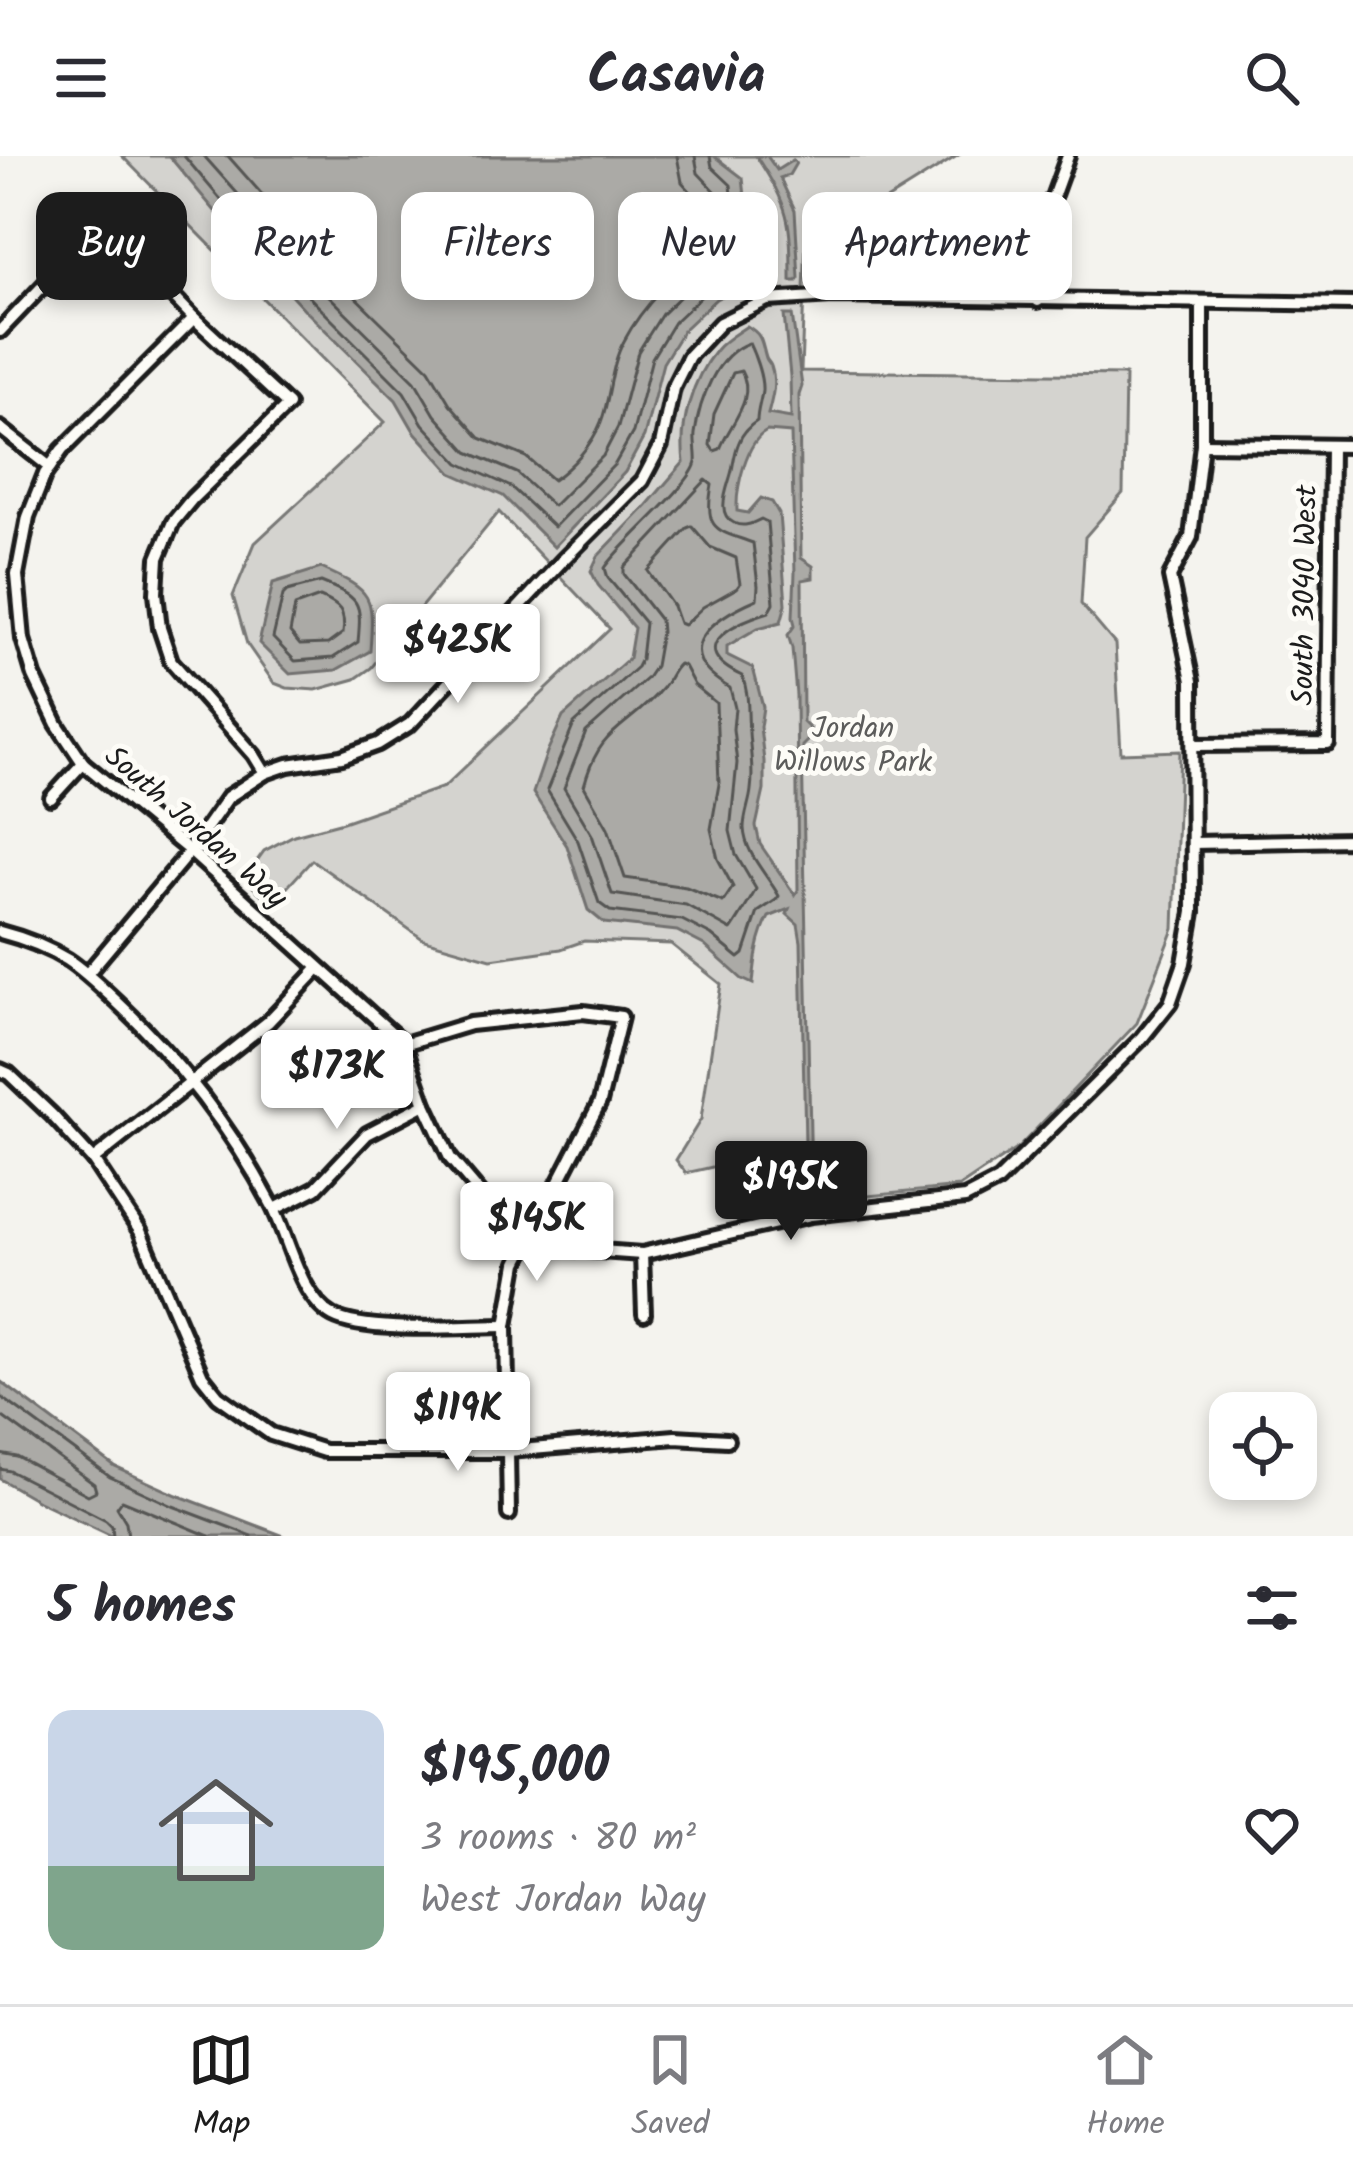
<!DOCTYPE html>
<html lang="en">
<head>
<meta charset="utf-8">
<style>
  :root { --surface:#fff; --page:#f2f2f3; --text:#2b2b33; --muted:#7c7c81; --line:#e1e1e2; --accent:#1c1c1c }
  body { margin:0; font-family:Kalam,sans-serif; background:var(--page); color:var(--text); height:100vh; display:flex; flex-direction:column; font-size:45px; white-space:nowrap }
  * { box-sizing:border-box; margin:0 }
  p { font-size:39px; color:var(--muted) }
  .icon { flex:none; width:66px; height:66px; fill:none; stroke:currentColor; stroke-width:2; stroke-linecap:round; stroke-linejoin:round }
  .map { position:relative; height:1380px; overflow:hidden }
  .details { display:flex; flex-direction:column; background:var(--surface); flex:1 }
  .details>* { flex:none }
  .guide { position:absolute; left:36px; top:36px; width:1281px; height:108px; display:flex; gap:24px }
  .controls { position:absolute; left:1209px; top:1236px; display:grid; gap:24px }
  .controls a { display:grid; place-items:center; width:108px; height:108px; border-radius:24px; background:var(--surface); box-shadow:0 6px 18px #0003; font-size:60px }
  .price { position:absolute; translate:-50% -102px; padding:0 27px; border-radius:12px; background:#fff; color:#222; font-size:39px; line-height:78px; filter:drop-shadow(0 3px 6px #0008) }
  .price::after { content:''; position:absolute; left:50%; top:72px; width:36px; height:27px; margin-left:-18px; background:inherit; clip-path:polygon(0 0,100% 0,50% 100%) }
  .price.active { background:var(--accent); color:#fff }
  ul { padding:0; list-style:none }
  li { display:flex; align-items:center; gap:36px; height:300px; padding:0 48px }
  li+li { border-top:3px solid var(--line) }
  li span { display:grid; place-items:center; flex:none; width:336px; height:240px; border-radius:24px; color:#555 }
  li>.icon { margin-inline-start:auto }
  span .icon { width:144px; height:144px; fill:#fffc; stroke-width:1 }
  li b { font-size:51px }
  h2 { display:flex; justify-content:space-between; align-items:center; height:144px; padding:0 48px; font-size:51px }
  .chip { padding:0 42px; border-radius:24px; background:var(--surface); box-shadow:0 6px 18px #0003; font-size:42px; line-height:108px }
  .chip.active { background:var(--accent); color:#fff }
  header { display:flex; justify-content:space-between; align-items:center; height:156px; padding:0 48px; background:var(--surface); font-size:54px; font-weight:600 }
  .tabs { display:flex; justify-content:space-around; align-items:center; height:168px; border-top:3px solid var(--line); background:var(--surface); font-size:33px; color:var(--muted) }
  .tabs a { display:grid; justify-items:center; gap:6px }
  .tabs .active { color:var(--accent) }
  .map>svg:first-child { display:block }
  .green { fill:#d4d3cf; stroke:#787876; stroke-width:3 }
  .water { fill:#abaaa6; stroke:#72716f; stroke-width:3; fill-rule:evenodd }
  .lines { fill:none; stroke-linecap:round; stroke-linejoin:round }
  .shore { stroke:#555553; stroke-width:3 }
  .minor-casing { stroke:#1c1c1c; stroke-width:20 }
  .minor { stroke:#fdfcf7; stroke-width:10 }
  .labels { text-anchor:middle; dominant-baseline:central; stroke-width:10; stroke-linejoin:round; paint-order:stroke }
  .street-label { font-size:30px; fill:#1c1c1c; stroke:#fdfcf7 }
  .park-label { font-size:30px; fill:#5c5c5b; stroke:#fdfcf7 }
</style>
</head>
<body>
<header><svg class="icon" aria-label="menu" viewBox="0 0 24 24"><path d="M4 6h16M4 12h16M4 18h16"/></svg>Casavia<svg class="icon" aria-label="search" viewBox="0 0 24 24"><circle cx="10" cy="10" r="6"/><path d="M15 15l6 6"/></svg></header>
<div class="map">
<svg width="1353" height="1380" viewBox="0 0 1353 1380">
  <rect width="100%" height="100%" fill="#f4f3ee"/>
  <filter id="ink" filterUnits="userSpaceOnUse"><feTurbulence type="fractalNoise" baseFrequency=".00833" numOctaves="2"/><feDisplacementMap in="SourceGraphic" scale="24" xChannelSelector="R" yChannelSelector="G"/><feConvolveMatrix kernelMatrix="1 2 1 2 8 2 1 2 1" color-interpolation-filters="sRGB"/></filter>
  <g filter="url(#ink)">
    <!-- green -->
    <path class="green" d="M122 0H957L875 51 807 55 801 215 1125 219 1123 337 1085 381 1081 448 1115 488 1121 597 1180 595 1174 773 1137 867 1019 991 959 1031 807 1046 758 1056 743 1004 686 1017 676 1004 701 963 721 828 671 788 584 785 561 793 491 803 424 784 312 704 272 748 244 723 264 695 294 679 343 666 444 631 610 473 499 356 371 512 355 523 316 534 287 532 274 527 247 488 233 440 255 387 385 266Z"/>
    <!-- water -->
    <g class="water">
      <path d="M169 0H714L743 22 754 123 716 143 684 173 663 207 644 281 625 316 554 391 503 340 452 317 414 275 396 244 306 155 230 73Z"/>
      <path d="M756 0H767L777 14 793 4 796 7 789 19 780 22 795 54 799 122 797 125H791C791 64 790 52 756 0Z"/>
      <path d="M784 159H792L802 230 799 239 801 402 813 410V422L802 424 803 566 812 575 811 581 802 590 811 1027 817 1039 814 1044 806 1040 801 786 798 768 787 758 789 753 769 761C758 781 755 805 753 828L742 823 704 789 677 775 604 767 588 754 567 690 533 637 547 596 563 561 629 502 634 472 598 429 591 415 598 400 647 349 684 306C679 269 692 223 716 194 724 184 737 177 747 170 763 179 761 186 766 202 767 205 770 207 771 210 777 226 772 243 768 258L791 262 790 220ZM767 275 791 277 795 417 793 461 795 469 788 479 792 492 796 539 798 734 795 739 760 688 756 670 764 634V605L760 571 763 551 753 512 727 499V490L758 472 781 466 786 448 779 358 772 346 761 342 748 357 737 355C736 332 746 285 767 275Z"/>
      <path d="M321 412C373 435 374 439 370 495L336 514 290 518 259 487 273 427Z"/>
      <path d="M0 1225 115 1311 177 1339 284 1380H112L38 1345 0 1323Z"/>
    </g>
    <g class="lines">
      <!-- shore -->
      <g class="shore">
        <path d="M184 0 239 65 315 147 404 236 423 268 459 307 511 331 554 371 615 308 633 276 652 202 674 166 709 133 740 115 731 29 712 11 710 0"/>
        <path d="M204 0 325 136 415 225 435 259 468 296 517 317 553 350 603 300 618 271 638 196 662 158 698 123 725 107 717 37 698 17 695 0"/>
        <path d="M228 0 338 124 429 213 450 248 480 282 526 301 553 324C572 311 592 289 601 266 611 240 610 210 624 185 644 147 673 121 706 95L700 46 682 26 677 0"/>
        <path d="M749 187C754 198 763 221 762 235 761 245 757 254 757 265 749 270 743 276 739 286 735 295 734 304 732 314 729 329 714 358 734 367 744 372 753 367 761 363L767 366 774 447 769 456C733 467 682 492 742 520 750 540 747 555 749 576 750 595 754 614 751 634 750 646 744 659 744 672 745 698 767 718 779 740L776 744 758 756 744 798 739 802 711 779 682 764 610 755 599 747 578 685 547 634 574 568 637 511 641 503 645 467 608 422 605 412C621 387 692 329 696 306 697 298 694 287 695 278 699 245 716 198 749 187Z"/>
        <path d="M741 215C757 243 730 267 720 293L714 295 710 289 714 258 733 217Z"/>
        <path d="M706 324 712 329C703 376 718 374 753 387L758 430 757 443C712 462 666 496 730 532L735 552 733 573 737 607 730 675 736 699 756 733C754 738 733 772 731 774L686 749 612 738 592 679 564 632 586 576 647 522 655 510 661 476 660 464 624 418V412Z"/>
        <path d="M692 370 710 391 736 402 740 428 737 432 703 451 684 469 679 467 673 450 648 415 687 372Z"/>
        <path d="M321 426C360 442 362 445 358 486L333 502 295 505 273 482 283 439 287 435Z"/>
        <path d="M320 441C340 449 346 455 343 477L328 488 300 489 290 477 295 450Z"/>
        <path d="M679 508 684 510 694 529 716 547 719 628 711 673 718 703 733 731 723 746 686 731 625 722 608 672 584 630C600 569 629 573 663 531 670 523 672 514 679 508Z"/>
        <path d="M0 1240 110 1321 173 1350 252 1380"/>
        <path d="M0 1259 94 1328 96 1335 88 1339 17 1301 0 1298"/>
        <path d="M0 1313 10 1315 106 1364 112 1370 113 1380"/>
        <path d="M128 1380 126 1366 117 1351 122 1344 209 1380"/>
      </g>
      <defs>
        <g id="minor">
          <path d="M1038 145V102L1044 66 1068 0"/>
          <path d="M194 162 62 294 45 318 28 361 17 419 23 483 34 520 57 568 83 607 190 695 404 888 425 948 450 1002 490 1049 532 1076 573 1093 642 1098 811 1059 965 1042 998 1025 1142 882 1170 847 1184 807 1193 756 1192 525 1170 421 1191 381 1202 288V147"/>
          <path d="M0 175 103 67 194 162 288 249 192 343 173 366 158 402 156 437 160 472 171 505 254 599 265 617"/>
          <path d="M0 272 50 311"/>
          <path d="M1202 288 1353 290"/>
          <path d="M1193 589 1328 588 1331 291"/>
          <path d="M51 642 83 607"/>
          <path d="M1193 687 1353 684"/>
          <path d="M0 776C23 782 47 791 68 804 86 816 101 831 117 846 178 903 233 975 272 1049 289 1082 300 1142 333 1160 367 1178 464 1170 506 1170"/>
          <path d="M87 818 190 695 228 641 265 617 288 609 342 601 378 588 410 568 562 405 642 325 661 289 673 232 689 200 720 167 767 144 833 140 1353 148"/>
          <path d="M404 888 470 868 583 856 621 861 600 946 517 1107 506 1170 509 1358"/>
          <path d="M0 914 9 918 52 959 93 1004 140 1075 202 1220 218 1240 271 1278 324 1295H508L675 1281 727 1284"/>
          <path d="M93 1004 268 866 319 812"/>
          <path d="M275 1053 316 1032 367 978 425 948"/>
          <path d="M642 1098 644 1158"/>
        </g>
      </defs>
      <!-- minor casing -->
      <use href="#minor" class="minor-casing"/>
      <!-- minor -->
      <use href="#minor" class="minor"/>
    </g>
  </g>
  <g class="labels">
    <!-- street labels -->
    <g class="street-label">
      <text transform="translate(1306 439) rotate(-89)">South 3040 West</text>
      <text transform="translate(195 672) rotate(41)">South Jordan Way</text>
    </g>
    <!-- park labels -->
    <g class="park-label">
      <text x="853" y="573">Jordan<tspan x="853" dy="34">Willows Park</tspan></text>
    </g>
  </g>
</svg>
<div class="controls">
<a><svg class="icon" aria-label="locate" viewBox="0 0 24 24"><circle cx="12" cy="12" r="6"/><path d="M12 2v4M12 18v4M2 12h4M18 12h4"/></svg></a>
</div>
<b class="price" style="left:458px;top:550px">$425K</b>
<b class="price" style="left:337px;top:976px">$173K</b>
<b class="price active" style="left:791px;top:1087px">$195K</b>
<b class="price" style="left:537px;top:1128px">$145K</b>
<b class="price" style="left:458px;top:1318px">$119K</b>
<div class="guide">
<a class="chip active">Buy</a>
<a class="chip">Rent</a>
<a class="chip">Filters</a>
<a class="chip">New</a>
<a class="chip">Apartment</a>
</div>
</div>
<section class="details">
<h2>5 homes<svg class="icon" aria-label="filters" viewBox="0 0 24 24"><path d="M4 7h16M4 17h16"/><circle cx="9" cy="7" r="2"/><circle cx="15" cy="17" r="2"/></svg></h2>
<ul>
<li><span style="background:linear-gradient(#c9d6e8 65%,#7fa58c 0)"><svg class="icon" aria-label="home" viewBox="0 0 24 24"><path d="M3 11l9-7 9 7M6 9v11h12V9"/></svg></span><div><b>$195,000</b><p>3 rooms · 80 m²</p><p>West Jordan Way</p></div><svg class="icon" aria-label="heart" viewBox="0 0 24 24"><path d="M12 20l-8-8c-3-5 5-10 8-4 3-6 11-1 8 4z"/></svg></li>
</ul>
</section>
<nav class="tabs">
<a class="active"><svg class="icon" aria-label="map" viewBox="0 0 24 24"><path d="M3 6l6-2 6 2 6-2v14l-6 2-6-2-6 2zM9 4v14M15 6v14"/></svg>Map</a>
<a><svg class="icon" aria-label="saved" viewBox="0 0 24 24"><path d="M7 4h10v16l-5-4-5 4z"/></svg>Saved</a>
<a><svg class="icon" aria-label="home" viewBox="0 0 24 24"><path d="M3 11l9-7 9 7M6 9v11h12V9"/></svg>Home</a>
</nav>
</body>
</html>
